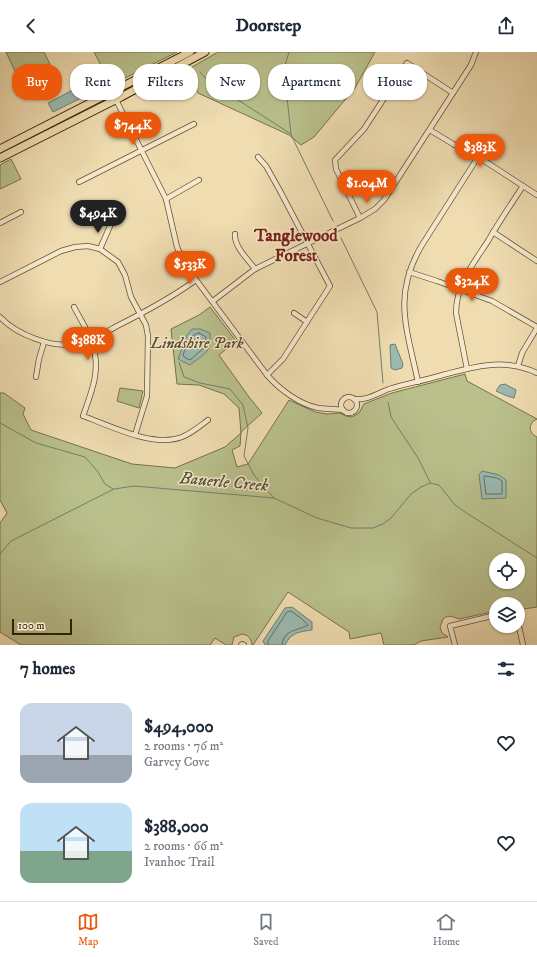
<!DOCTYPE html>
<html lang="en">
<head>
<meta charset="utf-8">
<style>
  :root { --surface:#fff; --page:#f6f6f7; --text:#1f2937; --muted:#747a83; --line:#e0e1e3; --accent:#ea580c }
  body { margin:0; font-family:"IM FELL DW Pica",serif; background:var(--page); color:var(--text); height:100vh; display:flex; flex-direction:column; font-size:15px; white-space:nowrap }
  * { box-sizing:border-box; margin:0 }
  p { font-size:13px; color:var(--muted) }
  .icon { flex:none; width:22px; height:22px; fill:none; stroke:currentColor; stroke-width:2; stroke-linecap:round; stroke-linejoin:round }
  .map { position:relative; height:593px; overflow:hidden }
  .drawer { display:flex; flex-direction:column; background:var(--surface); flex:1 }
  .drawer>* { flex:none }
  .guide { position:absolute; left:12px; top:12px; width:513px; height:36px; display:flex; gap:8px }
  .buttons { position:absolute; left:489px; top:501px; display:grid; gap:8px }
  .buttons a { display:grid; place-items:center; width:36px; height:36px; border-radius:50%; background:var(--surface); box-shadow:0 1px 3px #0004; font-size:20px }
  .scale { position:absolute; left:12px; bottom:10px; width:60px; box-sizing:border-box; padding-left:4px; border:2px solid #372406; border-top:0; font-size:11px; line-height:14px; white-space:nowrap; color:#372406; -webkit-text-stroke:3px #f5e8cc; paint-order:stroke }
  .price { position:absolute; translate:-50% -34px; padding:0 9px; border-radius:14px; background:var(--accent); color:#fff; font-size:13px; line-height:26px; filter:drop-shadow(0 1px 2px #0008) }
  .price::after { content:''; position:absolute; left:50%; top:24px; width:12px; height:9px; margin-left:-6px; background:inherit; clip-path:polygon(0 0,100% 0,50% 100%) }
  .price.selected { background:#222; color:#fff }
  ul { padding:0; list-style:none }
  li { display:flex; align-items:center; gap:12px; height:100px; padding:0 20px }
  li span { display:grid; place-items:center; flex:none; width:112px; height:80px; border-radius:12px; color:#555 }
  li>.icon { margin-inline-start:auto }
  span .icon { width:48px; height:48px; fill:#fffc; stroke-width:1 }
  li b { font-size:17px }
  h2 { display:flex; justify-content:space-between; align-items:center; height:48px; padding:0 20px; font-size:17px }
  .tag { padding:0 14px; border-radius:16px; background:var(--surface); box-shadow:0 1px 3px #0004; font-size:14px; line-height:36px }
  .tag.selected { background:var(--accent); color:#fff }
  header { display:flex; justify-content:space-between; align-items:center; height:52px; padding:0 20px; background:var(--surface); font-size:18px; font-weight:800 }
  .tab-bar { display:flex; justify-content:space-around; align-items:center; height:56px; border-top:1px solid var(--line); background:var(--surface); font-size:11px; color:var(--muted) }
  .tab-bar a { display:grid; justify-items:center; gap:2px }
  .tab-bar .selected { color:var(--accent) }
  .map>svg:first-child { display:block }
  .green { fill:#b9c08c; stroke:#787249; fill-rule:evenodd }
  .water { fill:#9abab1; stroke:#727e6d }
  .lines { fill:none; stroke-linecap:round; stroke-linejoin:round }
  .shore { stroke:#686f5c; stroke-width:1 }
  .stream { stroke:#727e6d; stroke-width:1 }
  .minor-casing { stroke:#655231; stroke-width:6 }
  .primary-casing { stroke:#372406; stroke-width:9 }
  .minor { stroke:#f5e8cc; stroke-width:4.5 }
  .primary { stroke:#efdcb1; stroke-width:7 }
  .labels { text-anchor:middle; dominant-baseline:central; stroke-width:3; stroke-linejoin:round; paint-order:stroke }
  .park-label { font-size:16px; font-style:italic; fill:#584b28; stroke:#f5e8cc }
  .neighbourhood-label { font-size:17px; font-weight:bold; fill:#7a1f14; stroke:#f5e8cc }
  .water-label { font-size:17px; font-style:italic; fill:#555139; stroke:#f5e8cc }
</style>
</head>
<body>
<header><svg class="icon" aria-label="back" viewBox="0 0 24 24"><path d="M15 5l-7 7 7 7"/></svg>Doorstep<svg class="icon" aria-label="share" viewBox="0 0 24 24"><path d="M12 15V3M7 8l5-5 5 5M5 13v7h14v-7"/></svg></header>
<div class="map">
<svg width="537" height="593" viewBox="0 0 537 593">
  <rect width="100%" height="100%" fill="#efdcb1"/>
  <filter id="stains"><feTurbulence type="fractalNoise" baseFrequency=".005" numOctaves="4"/><feColorMatrix values="0 0 0 0 .2 0 0 0 0 .09 0 0 0 0 .02 0 0 0 .5 -.17"/></filter>
  <radialGradient id="worn" r=".72"><stop offset=".6" stop-color="#630" stop-opacity="0"/><stop offset="1" stop-color="#630" stop-opacity=".3"/></radialGradient>
  <!-- green -->
  <g class="green">
    <path d="M6 0H44L60 33 46 41 39 48 26 43Z"/>
    <path d="M94 0H177L111 33Z"/>
    <path d="M218 0H375L355 36 314 85 301 93 289 83 198 41 187 18Z"/>
    <path d="M11 107 21 127 0 137V113Z"/>
    <path d="M210 255 236 289 219 303 249 345 262 361 241 380 240 394 232 398 237 415 248 412 289 348 315 360 327 362 340 361 346 364 352 365 359 361 364 352 392 341 465 322 467 329 537 367C528 371 528 381 537 385V555L524 557 522 553 517 550 509 552H496V559L459 567C453 565 449 562 443 567L440 575 442 581 448 585 421 589 414 593H384L381 581 350 587 349 580 288 540 253 593H252C251 586 248 583 242 582L234 585 232 593H226L215 586 210 593H21L0 580V471L7 461 0 448V341H4L25 356 23 362 31 378 132 412 175 416 225 395 241 381 239 356 224 342 199 333 177 332 171 277 199 263ZM496 508H518V530H496Z"/>
    <path d="M120 336 143 339 139 356 117 349Z"/>
  </g>
  <!-- water -->
  <g class="water">
    <path d="M94 27 99 37 53 60 48 51Z"/>
    <path d="M192 277H200L210 281C211 302 205 301 190 313L178 307 187 283Z"/>
    <path d="M395 292 403 312 402 316 395 318 391 316 390 293Z"/>
    <path d="M505 332 516 338 514 346 507 344 496 339 500 333Z"/>
    <path d="M482 419 499 423 506 428V446L482 447 479 423Z"/>
    <path d="M292 555 312 570V578C299 580 292 580 285 593H265L263 589 285 556Z"/>
  </g>
  <g class="lines">
    <!-- shore -->
    <g class="shore">
      <path d="M199 281 206 285 205 295 190 308 184 305 183 303C186 295 189 282 199 281Z"/>
      <path d="M485 424 497 426 502 429V442H486L484 426Z"/>
      <path d="M268 593V589L287 560 291 559 302 567 308 573C297 579 284 577 282 593"/>
    </g>
    <!-- stream -->
    <g class="stream">
      <path d="M289 0 284 17 291 82"/>
      <path d="M200 20 207 28 291 82 296 93 333 169"/>
      <path d="M341 186 377 260 383 331"/>
      <path d="M179 310 184 325 200 331 230 337 243 353 248 376 244 404 254 423 274 446"/>
      <path d="M388 350 391 365 418 406 430 430"/>
      <path d="M0 371 36 391 85 405 98 420 105 432 113 437"/>
      <path d="M0 502 11 489 114 437 134 434 274 446 317 466 351 476H373L383 472 391 466 411 442 421 435 430 431 439 433 455 453 465 460 537 506"/>
    </g>
    <defs>
      <g id="minor">
        <path d="M112 40 166 147 177 195 185 213 267 323C279 337 299 352 318 356 326 357 335 357 343 358"/>
        <path d="M430 78 453 92 483 108 537 143"/>
        <path d="M258 105 266 114 279 137 330 234 283 307 267 323"/>
        <path d="M79 130 194 72"/>
        <path d="M166 147 199 128"/>
        <path d="M360 166 336 117 335 108 364 77 407 11 453 41"/>
        <path d="M0 171 21 160"/>
        <path d="M493 180 537 209"/>
        <path d="M235 182C234 195 248 207 255 217"/>
        <path d="M100 197 110 174"/>
        <path d="M409 220 437 229 492 249 537 275"/>
        <path d="M0 230 61 199 75 195 88 194 100 197 118 210 125 223 131 245 146 273 148 284 147 344 135 383"/>
        <path d="M213 249 255 217 360 166 375 157 384 148 471 13 476 0"/>
        <path d="M74 255C80 267 90 281 93 294 101 319 91 341 83 364 111 374 153 396 182 385 192 381 200 374 208 368"/>
        <path d="M294 261 307 270"/>
        <path d="M0 265C17 283 52 296 75 292 91 290 104 281 117 274 145 260 171 246 196 228"/>
        <path d="M518 314 522 301 537 276"/>
        <path d="M467 317 456 261C456 233 473 212 488 189 499 170 511 152 523 134"/>
        <path d="M36 325 39 307 44 290"/>
        <path d="M418 330C407 277 392 243 422 193L478 105"/>
        <circle cx="349" cy="353" r="8"/>
        <path d="M354 347C366 349 378 341 389 337 405 332 422 329 439 324 472 315 504 305 537 321"/>
        <path d="M518 570 523 593"/>
        <path d="M241 593 242 592 244 593"/>
        <path d="M455 593 450 574 496 563"/>
      </g>
      <g id="primary">
        <path d="M0 97 190 0"/>
        <path d="M0 106 121 45 205 0"/>
      </g>
    </defs>
    <!-- minor casing -->
    <use href="#minor" class="minor-casing"/>
    <!-- primary casing -->
    <use href="#primary" class="primary-casing"/>
    <!-- minor -->
    <use href="#minor" class="minor"/>
    <!-- primary -->
    <use href="#primary" class="primary"/>
  </g>
  <g class="labels">
    <!-- park labels -->
    <g class="park-label">
      <text x="197" y="291">Lindshire Park</text>
    </g>
    <!-- neighbourhood labels -->
    <g class="neighbourhood-label">
      <text x="296" y="184">Tanglewood<tspan x="296" dy="20">Forest</tspan></text>
    </g>
    <!-- water labels -->
    <g class="water-label">
      <text transform="translate(224 430) rotate(5)">Bauerle Creek</text>
    </g>
  </g>
  <rect width="100%" height="100%" filter="url(#stains)"/>
  <rect width="100%" height="100%" fill="url(#worn)"/>
</svg>
<div class="buttons">
<a><svg class="icon" aria-label="locate" viewBox="0 0 24 24"><circle cx="12" cy="12" r="6"/><path d="M12 2v4M12 18v4M2 12h4M18 12h4"/></svg></a>
<a><svg class="icon" aria-label="layers" viewBox="0 0 24 24"><path d="M12 4l9 5-9 5-9-5zM3 14l9 5 9-5"/></svg></a>
</div>
<div class="scale">100 m</div>
<b class="price" style="left:133px;top:94px">$744K</b>
<b class="price" style="left:480px;top:116px">$383K</b>
<b class="price" style="left:367px;top:152px">$1.04M</b>
<b class="price selected" style="left:98px;top:182px">$494K</b>
<b class="price" style="left:190px;top:233px">$533K</b>
<b class="price" style="left:472px;top:250px">$324K</b>
<b class="price" style="left:88px;top:309px">$388K</b>
<div class="guide">
<a class="tag selected">Buy</a>
<a class="tag">Rent</a>
<a class="tag">Filters</a>
<a class="tag">New</a>
<a class="tag">Apartment</a>
<a class="tag">House</a>
</div>
</div>
<section class="drawer">
<h2>7 homes<svg class="icon" aria-label="filters" viewBox="0 0 24 24"><path d="M4 7h16M4 17h16"/><circle cx="9" cy="7" r="2"/><circle cx="15" cy="17" r="2"/></svg></h2>
<ul>
<li><span style="background:linear-gradient(#c9d6e8 65%,#9aa5b1 0)"><svg class="icon" aria-label="home" viewBox="0 0 24 24"><path d="M3 11l9-7 9 7M6 9v11h12V9"/></svg></span><div><b>$494,000</b><p>2 rooms · 76 m²</p><p>Garvey Cove</p></div><svg class="icon" aria-label="heart" viewBox="0 0 24 24"><path d="M12 20l-8-8c-3-5 5-10 8-4 3-6 11-1 8 4z"/></svg></li>
<li><span style="background:linear-gradient(#bfe0f5 60%,#7fa58c 0)"><svg class="icon" aria-label="home" viewBox="0 0 24 24"><path d="M3 11l9-7 9 7M6 9v11h12V9"/></svg></span><div><b>$388,000</b><p>2 rooms · 66 m²</p><p>Ivanhoe Trail</p></div><svg class="icon" aria-label="heart" viewBox="0 0 24 24"><path d="M12 20l-8-8c-3-5 5-10 8-4 3-6 11-1 8 4z"/></svg></li>
</ul>
</section>
<nav class="tab-bar">
<a class="selected"><svg class="icon" aria-label="map" viewBox="0 0 24 24"><path d="M3 6l6-2 6 2 6-2v14l-6 2-6-2-6 2zM9 4v14M15 6v14"/></svg>Map</a>
<a><svg class="icon" aria-label="saved" viewBox="0 0 24 24"><path d="M7 4h10v16l-5-4-5 4z"/></svg>Saved</a>
<a><svg class="icon" aria-label="home" viewBox="0 0 24 24"><path d="M3 11l9-7 9 7M6 9v11h12V9"/></svg>Home</a>
</nav>
</body>
</html>
